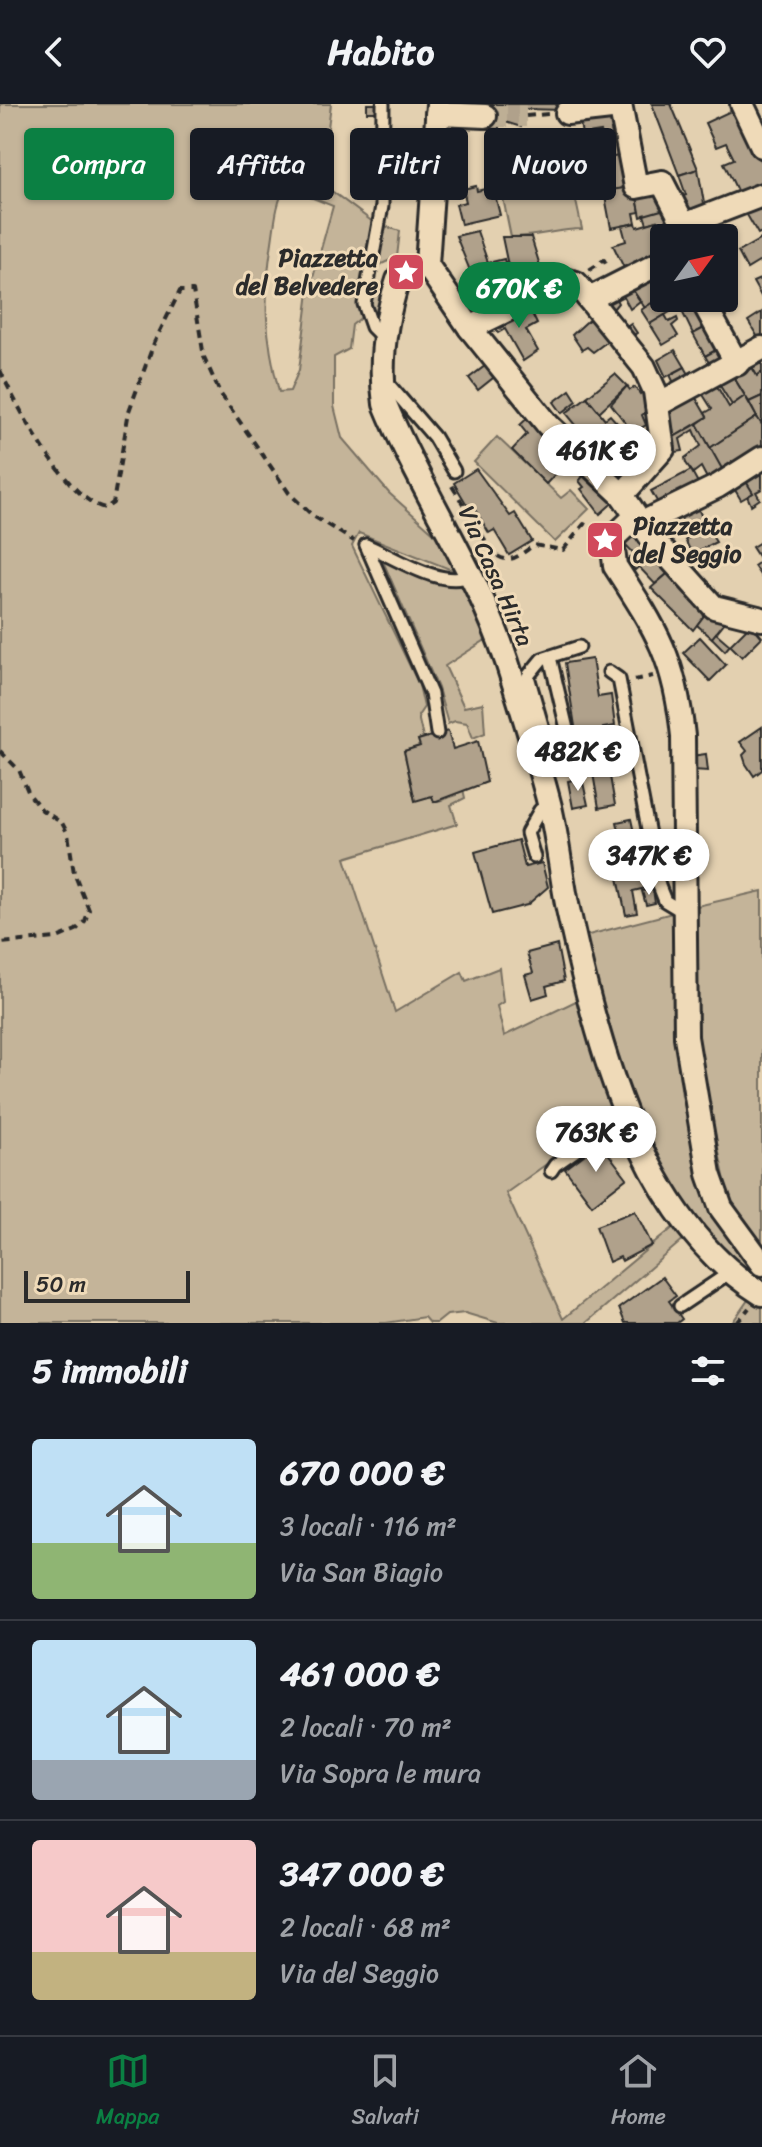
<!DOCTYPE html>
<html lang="it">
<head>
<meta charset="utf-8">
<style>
  :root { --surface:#171b24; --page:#242831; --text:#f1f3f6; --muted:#9ea1a6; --line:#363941; --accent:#0b8043 }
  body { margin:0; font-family:Sriracha,sans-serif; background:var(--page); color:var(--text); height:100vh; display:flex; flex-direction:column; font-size:30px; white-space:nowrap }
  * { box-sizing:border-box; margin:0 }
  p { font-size:26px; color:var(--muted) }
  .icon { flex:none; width:44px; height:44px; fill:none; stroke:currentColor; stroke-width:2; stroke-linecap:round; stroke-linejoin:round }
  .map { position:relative; height:1219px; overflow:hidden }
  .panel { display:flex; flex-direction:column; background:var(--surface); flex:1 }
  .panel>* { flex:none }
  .hud { position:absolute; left:24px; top:24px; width:714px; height:72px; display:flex; gap:16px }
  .needle { width:52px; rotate:57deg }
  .tools { position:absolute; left:650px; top:120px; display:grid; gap:16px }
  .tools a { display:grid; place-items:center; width:88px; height:88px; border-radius:8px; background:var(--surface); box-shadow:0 2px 6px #0004; font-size:40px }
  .scale { position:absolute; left:24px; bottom:20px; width:166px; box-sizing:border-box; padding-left:8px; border:4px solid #2b2b2b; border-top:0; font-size:22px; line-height:28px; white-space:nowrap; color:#2b2b2b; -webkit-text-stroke:6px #efdab8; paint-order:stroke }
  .price { position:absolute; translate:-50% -68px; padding:0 18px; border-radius:28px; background:#fff; color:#222; font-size:26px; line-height:52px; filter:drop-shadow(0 2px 4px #0008) }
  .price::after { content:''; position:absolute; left:50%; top:48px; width:24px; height:18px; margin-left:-12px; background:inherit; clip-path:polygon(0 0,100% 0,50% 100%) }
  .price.selected { background:var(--accent); color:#fff }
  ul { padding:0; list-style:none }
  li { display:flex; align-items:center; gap:24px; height:200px; padding:0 32px }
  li+li { border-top:2px solid var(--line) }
  li span { display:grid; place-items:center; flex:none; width:224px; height:160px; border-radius:8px; color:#555 }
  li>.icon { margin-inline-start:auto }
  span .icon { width:96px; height:96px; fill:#fffc; stroke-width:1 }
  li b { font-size:34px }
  h2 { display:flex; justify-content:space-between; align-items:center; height:96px; padding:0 32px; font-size:34px }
  .pill { padding:0 28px; border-radius:8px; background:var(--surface); box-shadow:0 2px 6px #0004; font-size:28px; line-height:72px }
  .pill.selected { background:var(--accent); color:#fff }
  header { display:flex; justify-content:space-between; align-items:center; height:104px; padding:0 32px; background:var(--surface); font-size:36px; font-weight:700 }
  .dock { display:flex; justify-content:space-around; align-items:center; height:112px; border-top:2px solid var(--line); background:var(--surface); font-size:22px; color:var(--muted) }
  .dock a { display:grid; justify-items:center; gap:4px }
  .dock .selected { color:var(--accent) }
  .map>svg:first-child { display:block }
  .green { fill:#c4b499; stroke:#787062; stroke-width:2; fill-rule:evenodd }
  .building { fill:#b0a18b; stroke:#2b2b2b; stroke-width:2 }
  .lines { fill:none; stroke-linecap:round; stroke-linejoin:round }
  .street-tunnel { stroke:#beaf95; stroke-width:22; stroke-dasharray:22 11; stroke-linecap:butt }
  .lane-casing { stroke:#2b2b2b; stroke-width:17 }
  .street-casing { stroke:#2b2b2b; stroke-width:28 }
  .path { stroke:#2b2b2b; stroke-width:4; stroke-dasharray:8 6; stroke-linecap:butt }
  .lane { stroke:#efdab8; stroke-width:11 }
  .street { stroke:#efdab8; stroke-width:22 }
  .labels { text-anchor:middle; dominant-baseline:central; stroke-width:6; stroke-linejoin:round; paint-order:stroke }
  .poi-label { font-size:24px; font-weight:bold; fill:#2b2b2b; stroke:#efdab8; text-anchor:end }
  .street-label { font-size:24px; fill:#2b2b2b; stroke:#efdab8 }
</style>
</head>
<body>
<header><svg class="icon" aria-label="back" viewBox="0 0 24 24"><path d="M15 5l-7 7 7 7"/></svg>Habito<svg class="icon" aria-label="heart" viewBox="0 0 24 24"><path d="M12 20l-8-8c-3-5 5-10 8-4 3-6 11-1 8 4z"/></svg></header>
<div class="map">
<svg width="762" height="1219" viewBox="0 0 762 1219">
  <rect width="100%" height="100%" fill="#e3d0b0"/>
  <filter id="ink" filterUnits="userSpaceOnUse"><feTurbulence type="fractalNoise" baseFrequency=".0125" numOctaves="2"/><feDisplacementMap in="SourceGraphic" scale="16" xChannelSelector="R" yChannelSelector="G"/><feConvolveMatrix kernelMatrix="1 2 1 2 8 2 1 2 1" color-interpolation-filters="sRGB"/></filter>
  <g filter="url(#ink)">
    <!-- green -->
    <g class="green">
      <path d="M0 0H331L321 79 373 118 400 127 397 153 375 163 373 173 378 181 381 211 363 212 352 221 349 245 334 253V302L342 334 389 389 456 449 464 467 457 468 359 429 352 442 419 581 424 603 418 612 423 634 418 636 420 642 404 647 415 696 432 692 435 698 457 691V687L463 685 465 694 451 701 457 720 345 754 395 908 462 868 466 877 499 864 503 898 497 902 504 932 582 894 615 1011 506 1089 563 1215 675 1122 685 1134 586 1219H498L465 1209 447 1211 437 1219H429L424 1213 386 1219H0ZM285 83 333 102 309 188 299 266 290 287 279 288C265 231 263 195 272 138 275 118 276 100 285 83Z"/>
      <path d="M571 74 582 125C558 125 536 133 511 133L503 94Z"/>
      <path d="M497 333 561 394 571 386 589 405 555 438 474 358Z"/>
      <path d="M382 455 450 480 470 483 490 533 445 562 464 603 483 599 485 629 473 634 467 619 455 617 448 620 438 584Z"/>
      <path d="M762 787V1145L728 1091 696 941 697 802Z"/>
      <path d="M672 809 675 935 682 992 708 1092 746 1156 762 1175V1181C736 1158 709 1135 688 1107 630 1027 609 927 581 833Z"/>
      <path d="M748 1196 762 1200V1219H732Z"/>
    </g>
    <!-- building -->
    <g class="building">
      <path d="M367 0H378L377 8H367Z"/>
      <path d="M485 0H563L564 6 525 5 521 23 499 16V25H484Z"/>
      <path d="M652 0H671L698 65 679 71Z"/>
      <path d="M737 4 762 58V83L740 93 724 59 734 55 726 39 716 43 705 19Z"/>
      <path d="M618 8 620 25 611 26 613 39 604 41 601 28 582 31 579 12Z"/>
      <path d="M599 30 602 43 623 39 626 51 592 57 587 32Z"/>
      <path d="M576 34 577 64 550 66 549 36Z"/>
      <path d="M626 51 631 83 613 86 607 54Z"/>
      <path d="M698 65 705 105 685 112 677 94 686 91 679 71Z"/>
      <path d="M476 82 477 87 485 85 487 93 495 91 500 111 461 120 456 100 466 98 463 85Z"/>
      <path d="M631 83 636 88 640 108 634 109 636 119 611 124 604 87Z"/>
      <path d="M660 83 665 105 641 113 636 88Z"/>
      <path d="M756 98 762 108V128L758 130 743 104Z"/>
      <path d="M665 105 671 121 660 126 657 117 647 120 644 111Z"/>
      <path d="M657 117 664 136V152L625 166 613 141 626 137 622 122 636 119 637 123Z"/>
      <path d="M477 127 494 176 477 184 456 132Z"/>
      <path d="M502 133H531L546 181 515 195Z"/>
      <path d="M761 135 762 156 747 165 738 148Z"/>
      <path d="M504 155 515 195 502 202 488 159Z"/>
      <path d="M664 162 667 194 663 196 647 169Z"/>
      <path d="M647 169 661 193 645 204 628 179Z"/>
      <path d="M762 174V194L753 178Z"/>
      <path d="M628 179 640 197 630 205 619 184Z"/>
      <path d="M612 187 618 199 609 210 598 195Z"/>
      <path d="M661 193 670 208 650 220 641 206Z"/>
      <path d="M687 194H693L708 222 693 230 678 199Z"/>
      <path d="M476 199 481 209 471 215 465 204Z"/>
      <path d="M527 199 537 220 526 226 538 247 523 257 505 225 498 229 492 218Z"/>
      <path d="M762 208V240L748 217Z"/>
      <path d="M594 211 613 233 593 248 587 243 582 246 572 231Z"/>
      <path d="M665 211 669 218 677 214 678 217 672 222 678 232 663 241 650 220Z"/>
      <path d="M631 220 637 229 627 235 622 226Z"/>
      <path d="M708 222 720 244 705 252 693 230Z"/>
      <path d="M720 244 730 260 715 269 705 252Z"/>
      <path d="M675 246 685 263 666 273 658 256Z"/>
      <path d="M762 249V268L757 272 749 258Z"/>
      <path d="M749 258 757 272 762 268V292L749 298 731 269Z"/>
      <path d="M489 259 498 270 478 286 469 274Z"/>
      <path d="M685 263 694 279 678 287 670 271Z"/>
      <path d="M731 269 745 292 732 301 717 277Z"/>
      <path d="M615 270 627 282 599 308 587 293Z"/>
      <path d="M715 279 729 303 745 292 757 313 710 344 697 320 707 313 705 309 712 305 700 286Z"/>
      <path d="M627 282 630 286 635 283 640 290 649 282 651 304 642 311 646 321 633 329 611 300Z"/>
      <path d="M570 286 577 297 562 309 554 298Z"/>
      <path d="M693 289 707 313 674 333 659 309Z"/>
      <path d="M762 292V321H761L749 298Z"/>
      <path d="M587 293 605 315 610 311 628 331 598 362 575 341 585 332 566 309Z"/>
      <path d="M532 310 573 351 546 380 512 346 527 330 520 321Z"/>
      <path d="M757 313 762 321V344L723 369 710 344Z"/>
      <path d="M697 320 726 372 711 382 701 363 693 369 686 359 685 354 701 342 694 326 680 335 683 347 669 349 671 329 674 333Z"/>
      <path d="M762 364V385L756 388 760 395 751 401 747 392 753 389 745 377Z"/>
      <path d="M476 365 510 412 515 409 532 437 509 451 494 426 489 429 474 404 470 406 454 379Z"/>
      <path d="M588 366 617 395 600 410 581 385 584 383 579 377Z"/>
      <path d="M691 366 702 386 662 406 651 387Z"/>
      <path d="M744 374 753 389 741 396 732 381Z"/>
      <path d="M696 400 707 424 691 433 678 409Z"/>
      <path d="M707 424 716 438 692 450 685 436Z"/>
      <path d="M640 428 657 447 643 459 624 439Z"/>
      <path d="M762 437V457H761L752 443Z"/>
      <path d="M657 447 673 465 655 480 639 463Z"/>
      <path d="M634 450 643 459 635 466 627 457Z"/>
      <path d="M761 457H762V474L754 462Z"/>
      <path d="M673 465 709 505 693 526 651 484Z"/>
      <path d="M709 505 724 519 712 534 697 521Z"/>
      <path d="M751 520 762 533 742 553 730 541Z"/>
      <path d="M716 529 730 541 725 547 712 534Z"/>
      <path d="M700 533 726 561 710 577 683 549Z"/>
      <path d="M592 555 598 593 611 591 615 622 603 624 604 631 577 635 565 559Z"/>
      <path d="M762 623V666L754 672 746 660 743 651 747 647 740 638Z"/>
      <path d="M448 627 453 645 478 637 487 678 434 698 432 692 415 697 404 647 420 642 418 636Z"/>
      <path d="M706 650 708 667 693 666 691 652Z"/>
      <path d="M607 655 615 701 599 704 591 658Z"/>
      <path d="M582 674 588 701 573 704 568 677Z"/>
      <path d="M631 715 646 784 633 787 637 809 626 811 612 746 623 744 617 718Z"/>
      <path d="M518 736 525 763 542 759 548 783 527 801 492 810 475 748Z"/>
      <path d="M653 785 655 799 646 801 642 787Z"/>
      <path d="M557 841 564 877 546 882 548 890 532 895 525 871 533 869 527 849Z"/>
      <path d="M600 1039 627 1074 592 1101 565 1065Z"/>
      <path d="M635 1107 652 1141 622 1157 620 1153 609 1158 596 1122Z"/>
      <path d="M662 1173 676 1192 669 1197 682 1215 677 1219H625L619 1204Z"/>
    </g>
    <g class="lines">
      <!-- street-tunnel -->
      <path class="street-tunnel" d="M485 12H526"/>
      <defs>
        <g id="lane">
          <path d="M383 0 382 102 364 200 372 223 385 236"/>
          <path d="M384 275 434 333 454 367"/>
          <path d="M366 441 431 590 437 629"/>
          <path d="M366 441C393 452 442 486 471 471"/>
          <path d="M550 553 571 642"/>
          <path d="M609 568 619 575 659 782 665 797 685 809"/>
          <path d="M536 652 546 644V635L528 572 542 555 579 543"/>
          <path d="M534 753 527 729 540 706 550 704"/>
          <path d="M551 1067 555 1061 627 1011"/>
          <path d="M680 1202 732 1167"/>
        </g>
        <g id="street">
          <path d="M438 0 427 161 470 224 548 321 622 391 650 432 714 503 762 515"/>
          <path d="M620 0 636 83 662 78 684 121"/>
          <path d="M742 0 762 42"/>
          <path d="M567 9 620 3"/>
          <path d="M437 10 485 12"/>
          <path d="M686 132 684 121 762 91"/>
          <path d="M427 161 398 176C385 216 379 258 385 300 421 388 477 467 507 558 522 605 538 655 550 703 558 737 561 771 568 805 597 937 639 1115 762 1190"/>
          <path d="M701 194 737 260"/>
          <path d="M589 195 664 157"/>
          <path d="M470 224 567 177 576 179 644 263 655 287 663 345 622 391"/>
          <path d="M657 301 762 244"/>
          <path d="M636 412 612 435 615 462C657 527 675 554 683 632L686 933 709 1070 721 1104 762 1160"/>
          <path d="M640 420 718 382 762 354"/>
        </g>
      </defs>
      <!-- lane casing -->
      <use href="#lane" class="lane-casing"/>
      <!-- street casing -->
      <use href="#street" class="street-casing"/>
      <!-- path -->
      <g class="path">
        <path d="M526 12 548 10"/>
        <path d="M589 166 604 156 607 162"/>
        <path d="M0 266C15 299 68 399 106 404L113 399 129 307 154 239 180 187H193L204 253 220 289 289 389 313 412 354 437"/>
        <path d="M452 382 493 449C510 462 518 452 534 441L563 446 584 420 596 426"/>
        <path d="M634 576 653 572"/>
        <path d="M0 647 19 666 29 690 42 706 62 719 68 730 74 769 89 806 85 817 76 826 57 834 0 839"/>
        <path d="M737 1219 749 1204"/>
      </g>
      <!-- lane -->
      <use href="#lane" class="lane"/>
      <!-- street -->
      <use href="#street" class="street"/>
    </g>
  </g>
  <!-- icons -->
  <defs>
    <symbol id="sight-square" viewBox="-11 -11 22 22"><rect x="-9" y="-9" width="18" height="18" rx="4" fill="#d1495b" stroke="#efdab8"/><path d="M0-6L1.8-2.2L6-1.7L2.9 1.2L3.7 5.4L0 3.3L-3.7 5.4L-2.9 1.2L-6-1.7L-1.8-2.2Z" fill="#fff"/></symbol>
  </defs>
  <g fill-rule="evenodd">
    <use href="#sight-square" x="384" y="146" width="44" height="44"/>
    <use href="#sight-square" x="583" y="414" width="44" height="44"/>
  </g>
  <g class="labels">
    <!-- poi labels -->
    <g class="poi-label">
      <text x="378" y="154">Piazzetta<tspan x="378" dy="28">del Belvedere</tspan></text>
      <text x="633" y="422" text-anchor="start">Piazzetta<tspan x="633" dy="28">del Seggio</tspan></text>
    </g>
    <!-- street labels -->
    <g class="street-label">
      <text transform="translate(496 472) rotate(66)">Via Casa Hirta</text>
    </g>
  </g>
</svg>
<div class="tools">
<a><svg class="needle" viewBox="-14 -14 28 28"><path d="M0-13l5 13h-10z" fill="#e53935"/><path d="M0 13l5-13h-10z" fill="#9ea1a6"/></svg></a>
</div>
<div class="scale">50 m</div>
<b class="price selected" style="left:519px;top:226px">670K €</b>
<b class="price" style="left:597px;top:388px">461K €</b>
<b class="price" style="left:578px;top:689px">482K €</b>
<b class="price" style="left:649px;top:793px">347K €</b>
<b class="price" style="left:596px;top:1070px">763K €</b>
<div class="hud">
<a class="pill selected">Compra</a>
<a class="pill">Affitta</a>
<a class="pill">Filtri</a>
<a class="pill">Nuovo</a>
</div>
</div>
<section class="panel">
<h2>5 immobili<svg class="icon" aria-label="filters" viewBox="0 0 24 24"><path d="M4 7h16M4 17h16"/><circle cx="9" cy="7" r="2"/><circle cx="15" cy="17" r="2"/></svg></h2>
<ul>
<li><span style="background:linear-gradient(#bfe0f5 65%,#8fb573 0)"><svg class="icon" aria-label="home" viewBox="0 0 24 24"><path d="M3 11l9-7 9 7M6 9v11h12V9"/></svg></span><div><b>670 000 €</b><p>3 locali · 116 m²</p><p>Via San Biagio</p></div></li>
<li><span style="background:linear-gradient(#bfe0f5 75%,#9aa5b1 0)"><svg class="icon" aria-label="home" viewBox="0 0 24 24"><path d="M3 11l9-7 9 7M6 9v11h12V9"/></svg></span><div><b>461 000 €</b><p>2 locali · 70 m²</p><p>Via Sopra le mura</p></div></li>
<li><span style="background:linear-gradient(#f6c9c9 70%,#c2b280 0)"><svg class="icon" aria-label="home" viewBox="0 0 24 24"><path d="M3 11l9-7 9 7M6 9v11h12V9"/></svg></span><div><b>347 000 €</b><p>2 locali · 68 m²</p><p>Via del Seggio</p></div></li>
</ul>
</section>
<nav class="dock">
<a class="selected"><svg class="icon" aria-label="map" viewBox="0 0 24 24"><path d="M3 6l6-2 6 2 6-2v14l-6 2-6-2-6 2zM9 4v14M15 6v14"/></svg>Mappa</a>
<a><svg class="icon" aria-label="saved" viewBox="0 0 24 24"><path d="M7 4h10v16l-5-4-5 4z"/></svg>Salvati</a>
<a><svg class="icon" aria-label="home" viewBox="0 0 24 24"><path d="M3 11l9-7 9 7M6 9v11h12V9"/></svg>Home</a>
</nav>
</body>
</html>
